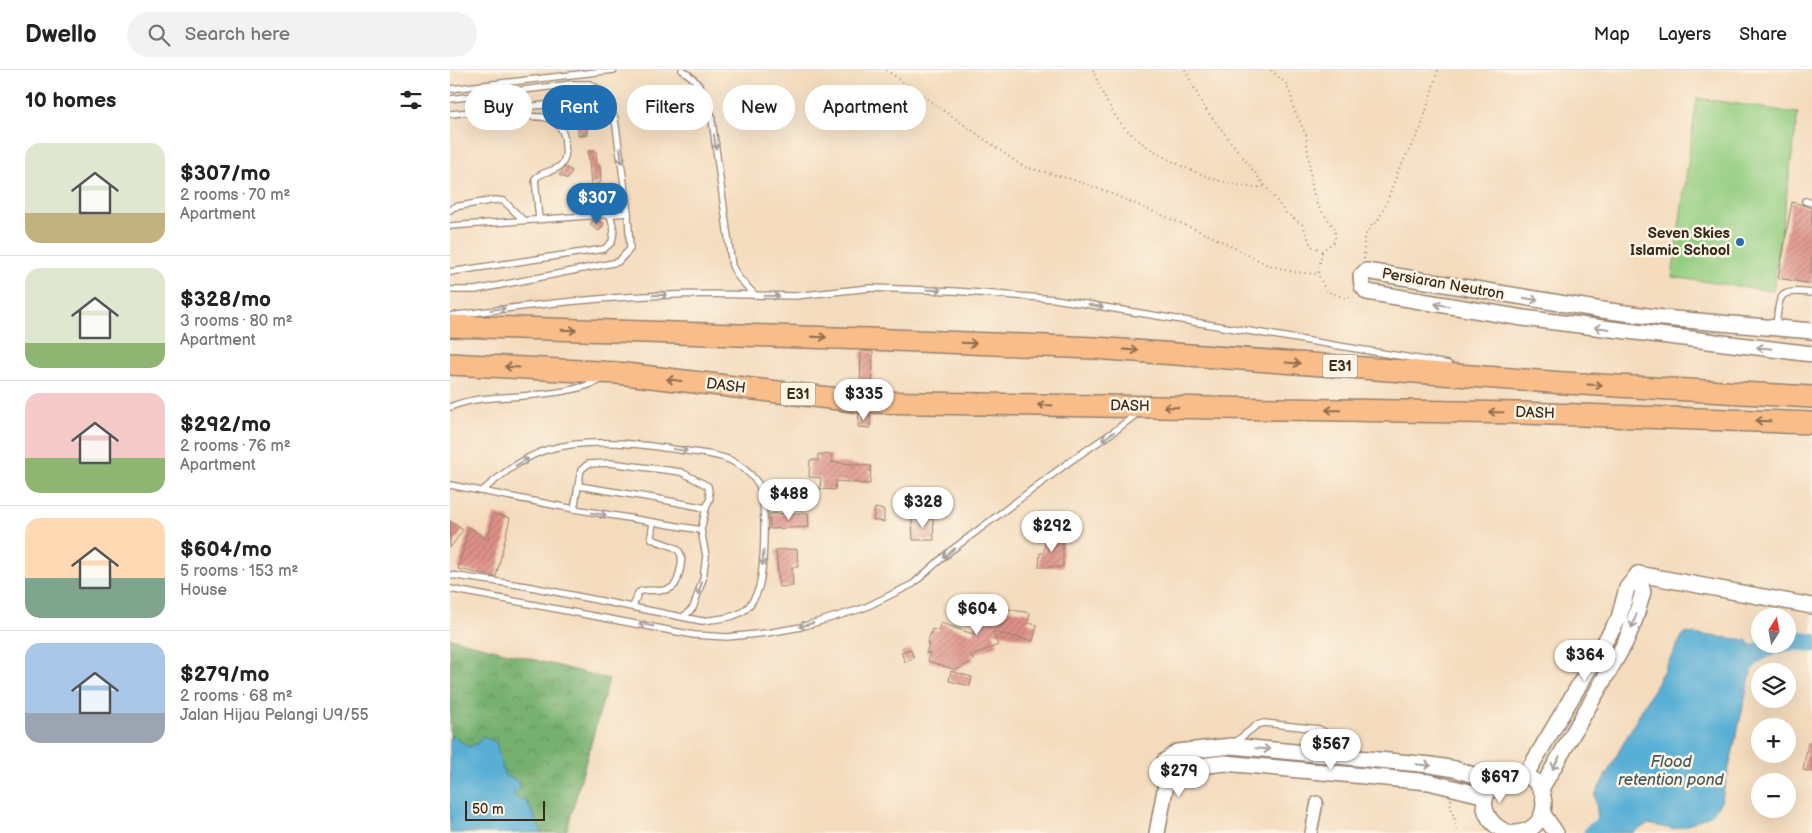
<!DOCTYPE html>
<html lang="en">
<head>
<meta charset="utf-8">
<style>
  :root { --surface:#fff; --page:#f2f2f2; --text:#222; --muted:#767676; --line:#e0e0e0; --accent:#1f6fb2 }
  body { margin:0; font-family:"Balsamiq Sans",sans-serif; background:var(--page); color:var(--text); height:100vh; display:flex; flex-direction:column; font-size:19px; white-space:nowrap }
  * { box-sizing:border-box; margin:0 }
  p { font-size:16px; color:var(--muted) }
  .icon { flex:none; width:28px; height:28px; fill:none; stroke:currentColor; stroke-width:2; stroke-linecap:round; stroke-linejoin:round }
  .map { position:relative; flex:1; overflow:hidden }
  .sheet { display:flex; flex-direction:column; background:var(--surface); width:450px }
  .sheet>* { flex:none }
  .top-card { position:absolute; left:15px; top:15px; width:475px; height:45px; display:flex; gap:10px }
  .needle { width:32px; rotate:11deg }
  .buttons { position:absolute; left:1301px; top:538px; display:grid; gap:10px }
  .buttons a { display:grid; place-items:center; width:45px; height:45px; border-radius:50%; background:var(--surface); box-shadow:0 5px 20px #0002; font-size:25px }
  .scale { position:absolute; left:15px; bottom:12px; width:80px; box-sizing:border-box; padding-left:5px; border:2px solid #3b2a1e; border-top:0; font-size:14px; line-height:18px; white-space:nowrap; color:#3b2a1e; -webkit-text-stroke:4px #fcf5e5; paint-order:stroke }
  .price { position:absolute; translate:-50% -42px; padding:0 11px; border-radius:18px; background:#fff; color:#222; font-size:16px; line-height:32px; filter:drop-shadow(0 1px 2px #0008) }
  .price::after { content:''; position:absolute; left:50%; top:30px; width:15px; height:11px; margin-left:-8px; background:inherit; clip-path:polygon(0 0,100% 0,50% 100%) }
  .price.active { background:var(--accent); color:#fff }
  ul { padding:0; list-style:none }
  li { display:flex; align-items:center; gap:15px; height:125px; padding:0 25px }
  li+li { border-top:1px solid var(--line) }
  li span { display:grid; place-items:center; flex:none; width:140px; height:100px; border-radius:15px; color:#555 }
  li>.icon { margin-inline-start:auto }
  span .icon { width:60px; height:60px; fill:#fffc; stroke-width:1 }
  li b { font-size:21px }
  h2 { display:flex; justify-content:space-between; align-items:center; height:60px; padding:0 25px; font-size:21px }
  .pill { padding:0 18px; border-radius:22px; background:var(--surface); box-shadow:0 5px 20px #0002; font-size:18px; line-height:45px }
  .pill.active { background:var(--accent); color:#fff }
  header { display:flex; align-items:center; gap:30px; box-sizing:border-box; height:70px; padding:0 25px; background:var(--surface); border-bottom:1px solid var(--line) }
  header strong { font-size:24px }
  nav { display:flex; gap:28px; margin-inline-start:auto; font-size:18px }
  .search { width:350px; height:45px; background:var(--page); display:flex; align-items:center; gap:12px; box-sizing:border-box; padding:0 18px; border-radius:28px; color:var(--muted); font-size:19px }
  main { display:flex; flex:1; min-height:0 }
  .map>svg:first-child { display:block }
  .green { fill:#93cd80; stroke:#677c4f }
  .forest { fill:url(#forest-crowns); stroke:#586d46 }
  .water { fill:#59afd5; stroke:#4a6c7a }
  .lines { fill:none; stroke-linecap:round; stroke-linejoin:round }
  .river { stroke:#59afd5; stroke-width:19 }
  .building { fill:url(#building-hatch) }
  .service-casing { stroke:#98826e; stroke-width:8 }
  .minor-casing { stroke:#98826e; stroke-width:14 }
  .tertiary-casing { stroke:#98826e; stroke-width:18 }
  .motorway-casing { stroke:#98826e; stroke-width:24 }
  .path { stroke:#98826e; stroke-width:2; stroke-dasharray:1 4; stroke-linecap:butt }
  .service { stroke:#fff; stroke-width:5.5 }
  .minor { stroke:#fff; stroke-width:11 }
  .tertiary { stroke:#fff; stroke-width:15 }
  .motorway { stroke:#f8bd89; stroke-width:21 }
  .oneway { stroke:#a79f9a }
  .oneway2 { stroke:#906c4e }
  .poi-dot { fill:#1f6fb2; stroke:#fcf5e5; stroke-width:2 }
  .labels { text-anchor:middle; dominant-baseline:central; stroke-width:5; stroke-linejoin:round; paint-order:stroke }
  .shield { fill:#fcf5e5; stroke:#75675a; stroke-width:1 }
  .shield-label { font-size:14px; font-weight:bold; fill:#3b2a1e }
  .poi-label { font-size:15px; font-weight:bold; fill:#3b2a1e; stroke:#fcf5e5; text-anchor:end }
  .street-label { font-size:15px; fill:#3b2a1e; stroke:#fcf5e5 }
  .water-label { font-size:16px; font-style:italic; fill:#46595e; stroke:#fcf5e5 }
</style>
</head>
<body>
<header>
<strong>Dwello</strong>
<div class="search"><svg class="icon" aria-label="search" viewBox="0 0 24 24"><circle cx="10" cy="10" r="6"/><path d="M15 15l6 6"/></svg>Search here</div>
<nav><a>Map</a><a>Layers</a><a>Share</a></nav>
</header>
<main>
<section class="sheet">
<h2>10 homes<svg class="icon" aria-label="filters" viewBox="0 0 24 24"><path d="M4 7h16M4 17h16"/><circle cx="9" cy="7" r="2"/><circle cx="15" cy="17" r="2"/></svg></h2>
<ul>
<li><span style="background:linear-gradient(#dfe7d0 70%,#c2b280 0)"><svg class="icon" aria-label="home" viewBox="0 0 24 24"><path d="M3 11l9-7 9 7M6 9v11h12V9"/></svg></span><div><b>$307/mo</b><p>2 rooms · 70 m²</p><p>Apartment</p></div></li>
<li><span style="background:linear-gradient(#dfe7d0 75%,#8fb573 0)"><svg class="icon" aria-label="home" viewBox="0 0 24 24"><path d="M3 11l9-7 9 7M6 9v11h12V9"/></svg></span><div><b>$328/mo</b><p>3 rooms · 80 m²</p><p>Apartment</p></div></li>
<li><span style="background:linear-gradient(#f6c9c9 65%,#8fb573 0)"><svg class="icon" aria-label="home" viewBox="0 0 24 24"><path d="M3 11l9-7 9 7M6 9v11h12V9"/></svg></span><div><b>$292/mo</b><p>2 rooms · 76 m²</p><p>Apartment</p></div></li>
<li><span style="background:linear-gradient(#ffd9b3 60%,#7fa58c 0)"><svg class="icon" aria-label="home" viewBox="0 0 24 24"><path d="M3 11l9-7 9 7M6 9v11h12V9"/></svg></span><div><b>$604/mo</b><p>5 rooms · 153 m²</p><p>House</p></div></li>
<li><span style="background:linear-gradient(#a9c7e8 70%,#9aa5b1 0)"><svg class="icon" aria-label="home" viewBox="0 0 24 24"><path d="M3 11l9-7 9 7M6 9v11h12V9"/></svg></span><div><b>$279/mo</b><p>2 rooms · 68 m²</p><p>Jalan Hijau Pelangi U9/55</p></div></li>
</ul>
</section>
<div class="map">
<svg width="1362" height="763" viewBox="0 0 1362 763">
  <defs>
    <pattern id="forest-crowns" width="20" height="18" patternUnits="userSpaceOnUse" patternTransform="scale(1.25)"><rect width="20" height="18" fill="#76b06e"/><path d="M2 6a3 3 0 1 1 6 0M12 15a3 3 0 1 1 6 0" fill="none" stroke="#628f5a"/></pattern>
    <pattern id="building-hatch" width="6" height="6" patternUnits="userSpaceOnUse" patternTransform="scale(1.25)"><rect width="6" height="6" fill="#df9188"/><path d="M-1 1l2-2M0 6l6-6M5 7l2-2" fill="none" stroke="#b6776f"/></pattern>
  </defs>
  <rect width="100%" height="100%" fill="#fcf5e5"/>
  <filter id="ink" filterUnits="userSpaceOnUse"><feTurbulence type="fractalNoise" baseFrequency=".02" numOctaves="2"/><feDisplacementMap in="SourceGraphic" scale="10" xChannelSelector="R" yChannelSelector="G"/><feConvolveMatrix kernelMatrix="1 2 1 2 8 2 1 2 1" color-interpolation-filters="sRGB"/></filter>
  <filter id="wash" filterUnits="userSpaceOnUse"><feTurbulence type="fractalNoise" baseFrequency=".0096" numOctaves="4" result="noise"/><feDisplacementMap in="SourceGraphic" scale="20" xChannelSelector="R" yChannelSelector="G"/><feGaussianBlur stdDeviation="1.12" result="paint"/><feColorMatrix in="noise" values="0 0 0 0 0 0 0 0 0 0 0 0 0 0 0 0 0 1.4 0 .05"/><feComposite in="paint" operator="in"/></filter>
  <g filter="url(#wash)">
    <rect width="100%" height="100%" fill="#f4dbbd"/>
    <!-- green -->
    <path class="green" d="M1247 28 1348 43 1323 221 1222 207Z"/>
    <!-- forest -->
    <path class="forest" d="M0 568 159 609 116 763H92L76 730 67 728 63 723 72 718 55 706 52 700 28 673 19 677 4 667 0 666Z"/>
    <!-- water -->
    <g class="water">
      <path d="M1234 563 1297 570 1306 581 1271 732 1262 744 1236 756 1223 759 1198 754 1183 763H1158L1148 748 1145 725Z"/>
      <path d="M0 666 4 667 19 677 28 673 32 666 46 672 55 706 65 709 72 718 63 723 67 728 76 730 92 763H0Z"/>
    </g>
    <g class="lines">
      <!-- river -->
      <g class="river">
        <path d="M1338 572 1351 571 1362 573"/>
        <path d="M1288 603C1303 585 1306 580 1330 574"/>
        <path d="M1143 763 1174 741"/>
      </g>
    </g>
    <g id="blocks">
      <!-- building -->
      <g class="building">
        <path d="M137 55V65L128 66V56Z"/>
        <path d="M138 81H146L147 96H150L151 112 148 113V114L141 115Z"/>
        <path d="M115 97 122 101 118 109 109 105Z"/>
        <path d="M1342 132 1362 138V214L1328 208Z"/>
        <path d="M143 150H148L154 154 149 161 140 155Z"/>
        <path d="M411 281 423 282 422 320 410 319Z"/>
        <path d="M409 344 420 345V358L408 357Z"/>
        <path d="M368 384 382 385 381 392 421 396 420 414 386 411 385 420 370 419 371 408 359 407 360 390H368Z"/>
        <path d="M425 438 434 440V452L423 450Z"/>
        <path d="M358 443 359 457 320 459 319 444Z"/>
        <path d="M44 444 60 448 46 507 8 499 19 457 38 470Z"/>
        <path d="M462 449H483L484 470H463Z"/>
        <path d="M0 451 13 460 0 478Z"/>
        <path d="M595 467 613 468V497H589L590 483H594Z"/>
        <path d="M347 479 348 497H342L343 516 329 517 326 480Z"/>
        <path d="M529 534 580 543 578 553 587 555 583 571 543 562 548 575 521 586 524 590 506 600 478 591 480 582 476 584 479 574 477 573 482 559 488 561 491 553 523 564Z"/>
        <path d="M460 579 464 588 455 592 451 582Z"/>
        <path d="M501 601 522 607 520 616 499 611Z"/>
        <path d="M1358 673H1362V702L1353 700Z"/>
      </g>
    </g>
  </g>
  <g filter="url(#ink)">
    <use href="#blocks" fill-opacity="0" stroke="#98826e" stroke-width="1"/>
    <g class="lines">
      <defs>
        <g id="service">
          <path d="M232 0C251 12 254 23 261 43L282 196 289 208 305 225 345 226 420 218 504 221 605 229 998 294"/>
          <path d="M0 19 164 0"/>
          <path d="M0 29 122 14H140L153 22 165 49 178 143 180 179 168 192 25 220H0"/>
          <path d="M67 38C70 40 73 44 76 45 81 47 87 47 92 47 107 49 115 60 115 75 116 81 116 88 112 94 105 103 92 100 85 109L89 149"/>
          <path d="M0 44 116 33 138 34 153 39 164 47"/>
          <path d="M1355 131 1362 133"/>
          <path d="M0 140 4 137 45 130 54 131 73 150"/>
          <path d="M0 156 178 143"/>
          <path d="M0 202 154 179 162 172 164 160 160 144"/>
          <path d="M0 246C101 232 202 221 304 225"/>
          <path d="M1326 256C1330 224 1327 219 1362 223"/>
          <path d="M0 337C23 327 47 328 72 326 99 324 127 321 151 310"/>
          <path d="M0 415 124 439 251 460 256 486 253 509 243 538 233 547"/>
          <path d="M129 416 209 429 256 438"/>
          <path d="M124 439 131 400 138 394 160 393 231 402 258 416 260 428 256 438 251 460"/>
          <path d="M0 505 76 516 252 551C265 549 281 549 292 542 300 537 307 525 309 517 314 497 318 427 307 412 300 403 290 395 280 390 267 384 250 383 236 381 191 374 141 367 96 380 72 388 51 405 32 421"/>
          <path d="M0 519 244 565 277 567 317 563 351 557 414 538 463 514 499 482 619 392 666 360 689 342"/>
          <path d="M183 537 188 523 191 521C200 519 210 522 219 519 225 517 228 510 229 504 238 474 222 478 202 469L201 466 203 453"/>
          <path d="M784 673 807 655 814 653 869 659 875 662 893 683"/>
        </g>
        <path id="minor" d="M861 763 867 732"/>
        <g id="tertiary">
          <path d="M1362 261 1213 248 1152 240 916 201 911 206 912 216 917 222 1073 248 1362 284"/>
          <path d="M1188 504 1362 536"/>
          <path d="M715 691 727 682 781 676 981 695 1005 699 1044 712"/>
          <path d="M715 691 734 698 775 693 979 712 1036 726"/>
          <path d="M1075 706 1169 548 1177 518 1188 504"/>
          <path d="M1091 719 1175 573 1185 549 1193 522 1188 504"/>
          <path d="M1093 744 1106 763"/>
          <path d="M707 763 716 714 715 691"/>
          <path d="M1060 763C1037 756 1025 732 1044 712 1048 708 1054 705 1061 704 1101 699 1107 761 1065 763"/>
        </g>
        <g id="motorway">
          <path d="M0 256 418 269 645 278 1114 313 1362 327"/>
          <path d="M0 294 167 303 414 332 1071 343 1362 353"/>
        </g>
      </defs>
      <!-- service casing -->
      <use href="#service" class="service-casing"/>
      <!-- minor casing -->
      <use href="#minor" class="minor-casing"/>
      <!-- tertiary casing -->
      <use href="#tertiary" class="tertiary-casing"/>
      <!-- motorway casing -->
      <use href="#motorway" class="motorway-casing"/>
      <!-- path -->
      <g class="path">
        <path d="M436 0 574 97 621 109 655 121 763 167 816 194 843 202 868 204"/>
        <path d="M643 0C650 20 662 45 677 60 702 86 764 114 800 117 805 118 811 117 816 116"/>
        <path d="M735 0 754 37 836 143 853 155 861 176 872 181 885 171V159L866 133 862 117 856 65 843 37 841 25 836 14 821 0"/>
        <path d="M872 182 868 204 876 221 893 227H904"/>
        <path d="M914 189V168L920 157 927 152 935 137 949 99 971 58 988 0"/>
        <path d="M1001 729C999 741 1008 751 1006 763"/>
      </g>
      <!-- service -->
      <use href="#service" class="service"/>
      <!-- minor -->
      <use href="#minor" class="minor"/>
      <!-- tertiary -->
      <use href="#tertiary" class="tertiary"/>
      <!-- motorway -->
      <use href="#motorway" class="motorway"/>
    </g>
    <!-- one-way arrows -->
    <defs><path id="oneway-shaft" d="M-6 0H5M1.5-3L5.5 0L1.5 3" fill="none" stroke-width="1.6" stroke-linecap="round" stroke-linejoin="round" transform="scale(1.25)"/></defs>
    <g class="oneway">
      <use href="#oneway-shaft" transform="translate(265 72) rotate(82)"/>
      <use href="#oneway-shaft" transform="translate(171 86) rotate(83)"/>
      <use href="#oneway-shaft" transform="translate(484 220) rotate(2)"/>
      <use href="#oneway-shaft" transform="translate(210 225) rotate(-2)"/>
      <use href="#oneway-shaft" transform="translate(322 226) rotate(1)"/>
      <use href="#oneway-shaft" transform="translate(1081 229) rotate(9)"/>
      <use href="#oneway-shaft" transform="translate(992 235) rotate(-170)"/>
      <use href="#oneway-shaft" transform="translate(646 236) rotate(10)"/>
      <use href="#oneway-shaft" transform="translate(48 239) rotate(-8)"/>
      <use href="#oneway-shaft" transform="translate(1152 258) rotate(-173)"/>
      <use href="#oneway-shaft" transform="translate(1314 278) rotate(-174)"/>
      <use href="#oneway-shaft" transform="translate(658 366) rotate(146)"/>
      <use href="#oneway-shaft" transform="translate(230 380) rotate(8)"/>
      <use href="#oneway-shaft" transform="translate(72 392) rotate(-29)"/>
      <use href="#oneway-shaft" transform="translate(149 444) rotate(9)"/>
      <use href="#oneway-shaft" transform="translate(499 483) rotate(140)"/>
      <use href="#oneway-shaft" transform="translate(313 488) rotate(93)"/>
      <use href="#oneway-shaft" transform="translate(250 518) rotate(108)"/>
      <use href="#oneway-shaft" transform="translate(1184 551) rotate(110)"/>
      <use href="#oneway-shaft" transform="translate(196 555) rotate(-170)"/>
      <use href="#oneway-shaft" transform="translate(356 555) rotate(164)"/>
      <use href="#oneway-shaft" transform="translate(813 679) rotate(5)"/>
      <use href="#oneway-shaft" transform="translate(1106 693) rotate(120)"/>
      <use href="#oneway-shaft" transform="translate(974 695) rotate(6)"/>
    </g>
    <g class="oneway2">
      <use href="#oneway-shaft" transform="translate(119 260) rotate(2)"/>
      <use href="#oneway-shaft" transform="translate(369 267) rotate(2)"/>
      <use href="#oneway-shaft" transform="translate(519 273) rotate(2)"/>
      <use href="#oneway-shaft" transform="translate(681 280) rotate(4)"/>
      <use href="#oneway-shaft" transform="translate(843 293) rotate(4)"/>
      <use href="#oneway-shaft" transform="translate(62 297) rotate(-177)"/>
      <use href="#oneway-shaft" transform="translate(224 310) rotate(-173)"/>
      <use href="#oneway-shaft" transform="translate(1145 315) rotate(3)"/>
      <use href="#oneway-shaft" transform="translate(595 335) rotate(-179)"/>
      <use href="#oneway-shaft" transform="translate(721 337) rotate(-179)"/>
      <use href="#oneway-shaft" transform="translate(883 340) rotate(-179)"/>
      <use href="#oneway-shaft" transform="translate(1046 342) rotate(-179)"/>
      <use href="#oneway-shaft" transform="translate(1313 351) rotate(-178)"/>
    </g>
  </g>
  <!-- markers -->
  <circle class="poi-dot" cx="1290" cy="172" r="5"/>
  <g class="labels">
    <!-- shield labels -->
    <g class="shield">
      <rect x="872.5" y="284.5" width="35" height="23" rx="4"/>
      <rect x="330.5" y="312.5" width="35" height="23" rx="4"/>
    </g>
    <g class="shield-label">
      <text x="890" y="296">E31</text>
      <text x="348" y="324">E31</text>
    </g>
    <!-- poi labels -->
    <g class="poi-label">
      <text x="1280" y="163">Seven Skies<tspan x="1280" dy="17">Islamic School</tspan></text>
    </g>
    <!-- street labels -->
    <g class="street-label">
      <text transform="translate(993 214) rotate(10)">Persiaran Neutron</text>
      <text transform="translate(276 316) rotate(7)">DASH</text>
      <text transform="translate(680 336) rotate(1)">DASH</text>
      <text transform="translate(1085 343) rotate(2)">DASH</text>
    </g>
    <!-- water labels -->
    <g class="water-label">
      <text x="1221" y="692">Flood<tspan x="1221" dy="18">retention pond</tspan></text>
    </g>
  </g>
</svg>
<div class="buttons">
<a><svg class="needle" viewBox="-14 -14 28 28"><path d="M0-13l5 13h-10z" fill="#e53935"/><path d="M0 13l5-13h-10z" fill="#767676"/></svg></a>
<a><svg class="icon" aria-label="layers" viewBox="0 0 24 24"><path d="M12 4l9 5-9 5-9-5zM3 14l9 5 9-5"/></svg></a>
<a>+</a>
<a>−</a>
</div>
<div class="scale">50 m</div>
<b class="price active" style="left:147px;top:155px">$307</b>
<b class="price" style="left:414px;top:351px">$335</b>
<b class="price" style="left:339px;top:451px">$488</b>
<b class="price" style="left:473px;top:459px">$328</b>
<b class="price" style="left:602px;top:483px">$292</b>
<b class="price" style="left:527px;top:566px">$604</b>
<b class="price" style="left:1135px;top:612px">$364</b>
<b class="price" style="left:881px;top:701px">$567</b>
<b class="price" style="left:729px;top:728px">$279</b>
<b class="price" style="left:1050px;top:734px">$697</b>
<div class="top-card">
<a class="pill">Buy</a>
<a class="pill active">Rent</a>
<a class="pill">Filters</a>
<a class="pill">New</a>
<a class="pill">Apartment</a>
</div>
</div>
</main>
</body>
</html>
